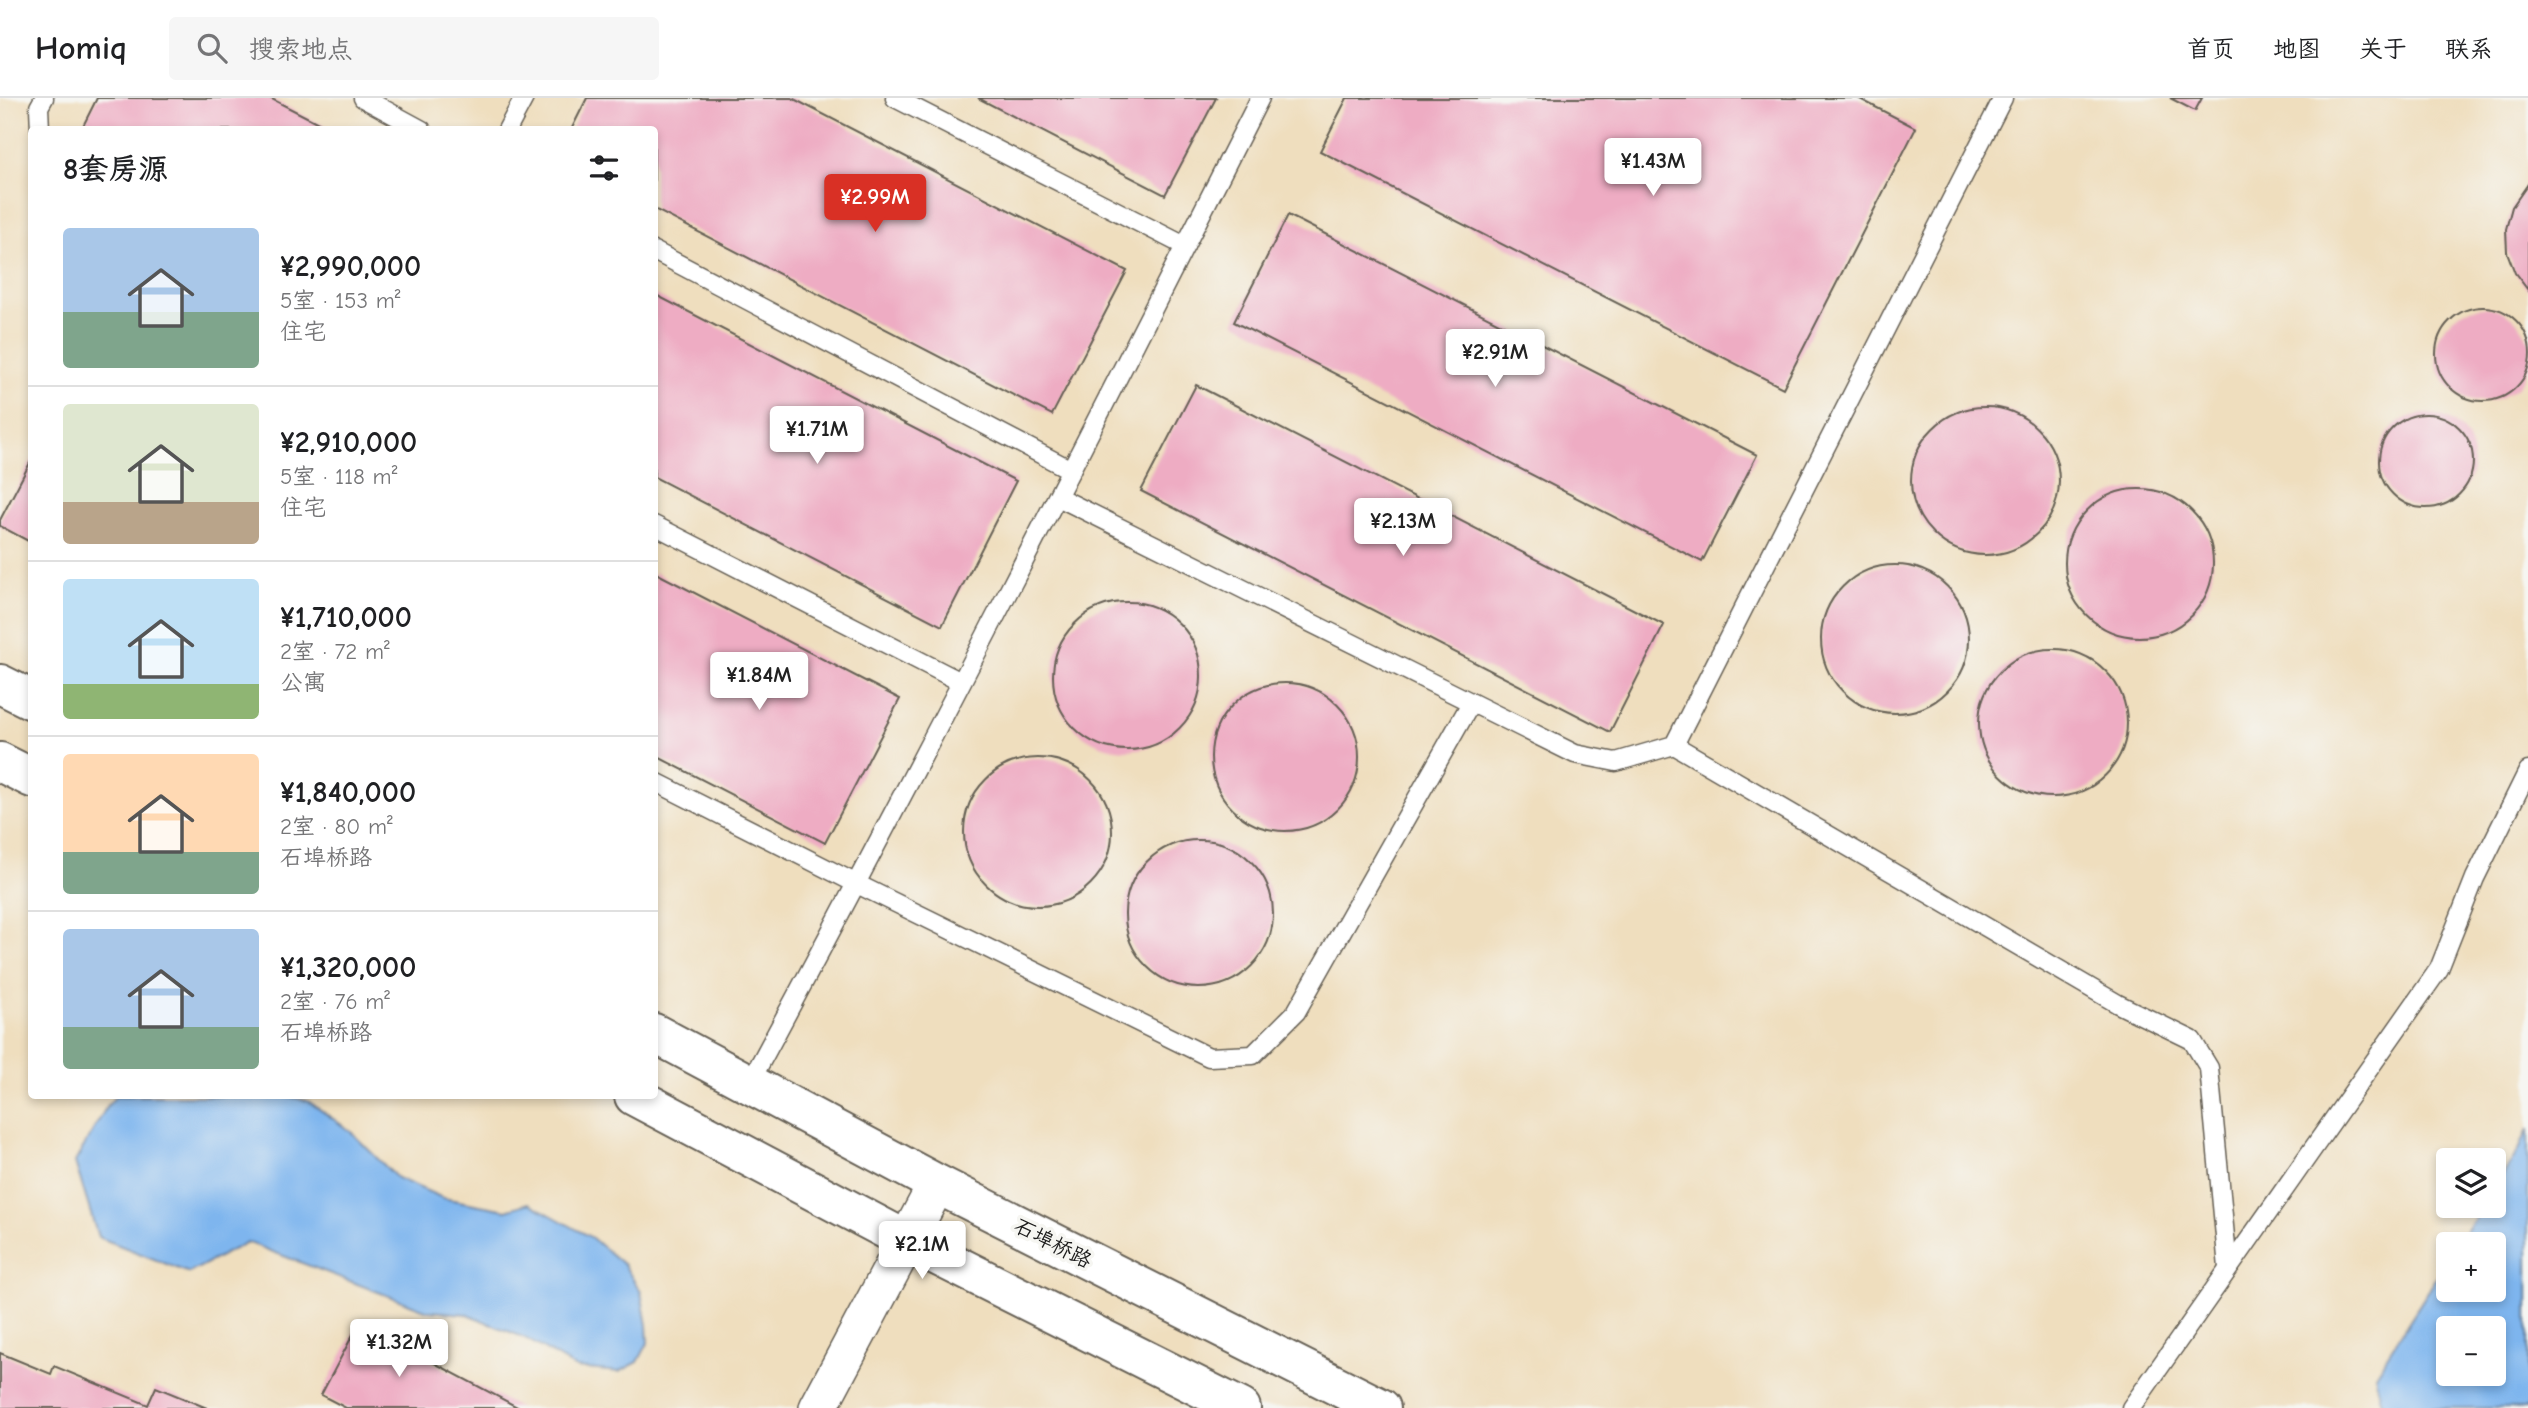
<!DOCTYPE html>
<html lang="zh">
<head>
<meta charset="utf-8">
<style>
  :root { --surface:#fff; --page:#f6f6f6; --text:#202124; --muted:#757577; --line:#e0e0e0; --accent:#d93025 }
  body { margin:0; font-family:"Comic Neue","LXGW WenKai TC",sans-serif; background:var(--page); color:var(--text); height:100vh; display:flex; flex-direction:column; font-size:26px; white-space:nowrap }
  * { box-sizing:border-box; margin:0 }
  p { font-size:23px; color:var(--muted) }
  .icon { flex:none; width:38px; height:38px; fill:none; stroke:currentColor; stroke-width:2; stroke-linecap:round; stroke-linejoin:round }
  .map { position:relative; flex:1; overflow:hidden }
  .details { position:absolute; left:28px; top:28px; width:630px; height:973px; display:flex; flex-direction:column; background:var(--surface); border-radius:7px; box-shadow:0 4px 10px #0003 }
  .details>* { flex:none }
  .controls { position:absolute; left:2436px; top:1050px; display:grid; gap:14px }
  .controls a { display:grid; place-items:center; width:70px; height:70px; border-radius:7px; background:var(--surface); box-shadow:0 4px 10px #0003; font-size:35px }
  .price { position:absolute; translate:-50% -60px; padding:0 16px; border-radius:7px; background:#fff; color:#222; font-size:23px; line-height:46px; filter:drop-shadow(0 2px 4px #0008) }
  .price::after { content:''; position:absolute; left:50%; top:42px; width:21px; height:16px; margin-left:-10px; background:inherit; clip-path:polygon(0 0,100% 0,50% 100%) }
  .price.selected { background:var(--accent); color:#fff }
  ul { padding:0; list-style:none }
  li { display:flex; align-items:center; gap:21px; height:175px; padding:0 35px }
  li+li { border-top:2px solid var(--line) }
  li span { display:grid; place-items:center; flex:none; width:196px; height:140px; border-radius:7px; color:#555 }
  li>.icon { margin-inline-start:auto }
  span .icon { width:84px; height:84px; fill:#fffc; stroke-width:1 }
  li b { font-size:30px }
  h2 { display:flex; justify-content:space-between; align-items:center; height:84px; padding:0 35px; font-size:30px }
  header { display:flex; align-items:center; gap:42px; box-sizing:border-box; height:98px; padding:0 35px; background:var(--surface); border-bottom:2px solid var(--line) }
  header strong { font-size:33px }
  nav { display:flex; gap:38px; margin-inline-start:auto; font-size:24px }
  .search { width:490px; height:63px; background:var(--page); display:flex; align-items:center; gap:18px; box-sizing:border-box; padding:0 24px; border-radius:7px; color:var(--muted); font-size:26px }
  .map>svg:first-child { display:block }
  .water { fill:#7eb5ee; stroke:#4d6885; stroke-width:2; fill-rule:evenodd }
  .building { fill:#eeacc3 }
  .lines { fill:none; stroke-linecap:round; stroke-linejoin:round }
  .lane-casing { stroke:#666055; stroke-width:21 }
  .street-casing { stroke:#666055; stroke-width:40 }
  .secondary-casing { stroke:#666055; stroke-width:42 }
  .lane { stroke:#fff; stroke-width:18 }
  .street { stroke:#fff; stroke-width:37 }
  .secondary { stroke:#fff; stroke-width:38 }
  .labels { text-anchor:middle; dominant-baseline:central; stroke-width:7; stroke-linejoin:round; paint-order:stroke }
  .street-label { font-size:21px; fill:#1c1c1c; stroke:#f6f6f2 }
</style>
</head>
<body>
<header>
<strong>Homiq</strong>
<div class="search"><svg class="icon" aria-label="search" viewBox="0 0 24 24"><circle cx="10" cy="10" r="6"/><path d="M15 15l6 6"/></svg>搜索地点</div>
<nav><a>首页</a><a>地图</a><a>关于</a><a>联系</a></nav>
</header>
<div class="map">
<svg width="2528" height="1310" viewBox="0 0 2528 1310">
  <rect width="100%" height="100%" fill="#f6f6f2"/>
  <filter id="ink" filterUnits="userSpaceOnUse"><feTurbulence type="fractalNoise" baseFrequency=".0143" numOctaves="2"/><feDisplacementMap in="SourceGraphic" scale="14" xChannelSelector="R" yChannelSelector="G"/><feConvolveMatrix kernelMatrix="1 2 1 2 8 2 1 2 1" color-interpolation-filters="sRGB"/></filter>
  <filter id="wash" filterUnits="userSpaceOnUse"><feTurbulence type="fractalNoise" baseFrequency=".00686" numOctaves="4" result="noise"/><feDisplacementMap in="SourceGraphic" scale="28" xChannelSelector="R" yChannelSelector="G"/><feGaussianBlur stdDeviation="1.57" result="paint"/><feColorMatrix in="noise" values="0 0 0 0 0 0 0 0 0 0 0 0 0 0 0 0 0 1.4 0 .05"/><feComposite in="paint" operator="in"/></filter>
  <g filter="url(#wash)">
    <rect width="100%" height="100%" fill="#efdebe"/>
    <!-- water -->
    <g class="water">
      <path d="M116 998H287L308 1003 350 1033 397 1080 443 1100 506 1112 529 1105 592 1140 624 1167 641 1194 647 1227 648 1245 638 1264 619 1274 576 1270 525 1240 467 1216 428 1213 247 1144 189 1175 98 1139 75 1064 107 1008Z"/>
      <path d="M2528 1031V1310H2383L2375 1277 2448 1162V1192H2494V1146H2458L2483 1108H2494V1091L2520 1050ZM2448 1230H2494V1276H2448Z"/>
    </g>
    <g id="blocks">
      <!-- building -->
      <g class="building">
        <path d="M97 0H270L332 32H81Z"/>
        <path d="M587 0H792L1127 173 1052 317 654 111V32H571Z"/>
        <path d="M978 0H1216L1165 97Z"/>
        <path d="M1347 0H1858L1916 30 1783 290 1320 53Z"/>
        <path d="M2170 0H2202L2195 13Z"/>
        <path d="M2528 86V192L2515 175 2507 154 2506 131 2512 109Z"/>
        <path d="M1288 117 1757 357 1702 464 1234 224Z"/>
        <path d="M654 196 1016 383 942 528 654 379Z"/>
        <circle cx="2483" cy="256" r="47"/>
        <path d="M1196 287 1664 527 1610 634 1141 393Z"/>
        <circle cx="1985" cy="383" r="74"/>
        <circle cx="2426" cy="363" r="47"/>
        <path d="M32 361V445L0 428V422Z"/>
        <circle cx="2139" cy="465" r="74"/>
        <circle cx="1895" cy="541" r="74"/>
        <path d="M654 474 900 601 825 745 654 657Z"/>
        <circle cx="1127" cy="578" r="74"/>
        <circle cx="2053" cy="625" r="74"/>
        <circle cx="1285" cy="659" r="74"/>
        <circle cx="1038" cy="734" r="74"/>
        <circle cx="1199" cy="816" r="74"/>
        <path d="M359 1225 519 1310H346L321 1297Z"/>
        <path d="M0 1255 51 1276 54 1268 148 1307 156 1289 207 1310H0Z"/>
      </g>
    </g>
  </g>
  <g filter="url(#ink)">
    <use href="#blocks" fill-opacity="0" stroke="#666055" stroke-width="2"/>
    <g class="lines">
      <defs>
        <g id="lane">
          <path d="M363 0 422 32"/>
          <path d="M895 0 1185 148"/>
          <path d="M40 32 39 9 44 0"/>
          <path d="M507 32 524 0"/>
          <path d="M654 153 1071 372"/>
          <path d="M1058 399 1575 656 1616 664 1674 647 2003 0"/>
          <path d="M654 427 961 584"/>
          <path d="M1674 647 2118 906 2192 942 2209 970 2228 1170"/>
          <path d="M654 683 857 786 1209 959 1253 957 1296 914 1471 605"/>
          <path d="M749 986C925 660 1093 330 1260 0"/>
          <path d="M2131 1310 2439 871 2475 780 2528 673"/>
        </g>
        <path id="street" d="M818 1310 937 1086"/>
        <g id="secondary">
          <path d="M0 586 32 602"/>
          <path d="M0 664 32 680"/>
          <path d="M654 935 937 1086 1381 1310"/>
          <path d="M634 998 906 1142 1241 1310"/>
        </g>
      </defs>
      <!-- lane casing -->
      <use href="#lane" class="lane-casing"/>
      <!-- street casing -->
      <use href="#street" class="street-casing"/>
      <!-- secondary casing -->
      <use href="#secondary" class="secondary-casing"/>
      <!-- lane -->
      <use href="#lane" class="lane"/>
      <!-- street -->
      <use href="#street" class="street"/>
      <!-- secondary -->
      <use href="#secondary" class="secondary"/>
    </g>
  </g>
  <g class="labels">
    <!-- street labels -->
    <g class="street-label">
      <text transform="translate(1053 1145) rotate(27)">石埠桥路</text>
    </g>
  </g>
</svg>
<div class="controls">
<a><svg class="icon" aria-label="layers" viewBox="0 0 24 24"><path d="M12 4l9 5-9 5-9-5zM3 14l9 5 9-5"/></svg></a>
<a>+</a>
<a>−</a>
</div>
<b class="price" style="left:1653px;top:100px">¥1.43M</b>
<b class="price selected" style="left:875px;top:136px">¥2.99M</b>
<b class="price" style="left:1495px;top:291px">¥2.91M</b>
<b class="price" style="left:817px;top:368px">¥1.71M</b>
<b class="price" style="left:1403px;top:460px">¥2.13M</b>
<b class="price" style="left:759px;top:614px">¥1.84M</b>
<b class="price" style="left:922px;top:1183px">¥2.1M</b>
<b class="price" style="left:399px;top:1281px">¥1.32M</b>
<section class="details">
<h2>8套房源<svg class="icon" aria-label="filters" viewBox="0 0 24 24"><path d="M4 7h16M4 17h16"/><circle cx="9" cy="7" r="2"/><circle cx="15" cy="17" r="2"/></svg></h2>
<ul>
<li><span style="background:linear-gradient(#a9c7e8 60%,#7fa58c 0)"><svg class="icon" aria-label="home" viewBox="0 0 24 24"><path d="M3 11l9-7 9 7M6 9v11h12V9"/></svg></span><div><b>¥2,990,000</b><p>5室 · 153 m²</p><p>住宅</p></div></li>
<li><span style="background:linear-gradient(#dfe7d0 70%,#b9a48a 0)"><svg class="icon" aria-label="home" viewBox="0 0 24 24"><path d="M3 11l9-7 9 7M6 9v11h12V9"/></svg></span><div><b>¥2,910,000</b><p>5室 · 118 m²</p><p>住宅</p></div></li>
<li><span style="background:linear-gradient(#bfe0f5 75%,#8fb573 0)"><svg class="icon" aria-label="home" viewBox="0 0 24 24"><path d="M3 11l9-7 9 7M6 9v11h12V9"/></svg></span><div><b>¥1,710,000</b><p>2室 · 72 m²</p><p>公寓</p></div></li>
<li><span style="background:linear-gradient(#ffd9b3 70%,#7fa58c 0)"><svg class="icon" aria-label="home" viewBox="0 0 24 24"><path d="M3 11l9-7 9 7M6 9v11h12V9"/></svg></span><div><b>¥1,840,000</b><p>2室 · 80 m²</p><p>石埠桥路</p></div></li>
<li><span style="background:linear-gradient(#a9c7e8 70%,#7fa58c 0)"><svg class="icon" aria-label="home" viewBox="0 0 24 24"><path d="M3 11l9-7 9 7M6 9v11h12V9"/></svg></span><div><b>¥1,320,000</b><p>2室 · 76 m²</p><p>石埠桥路</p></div></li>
</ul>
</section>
</div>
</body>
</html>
